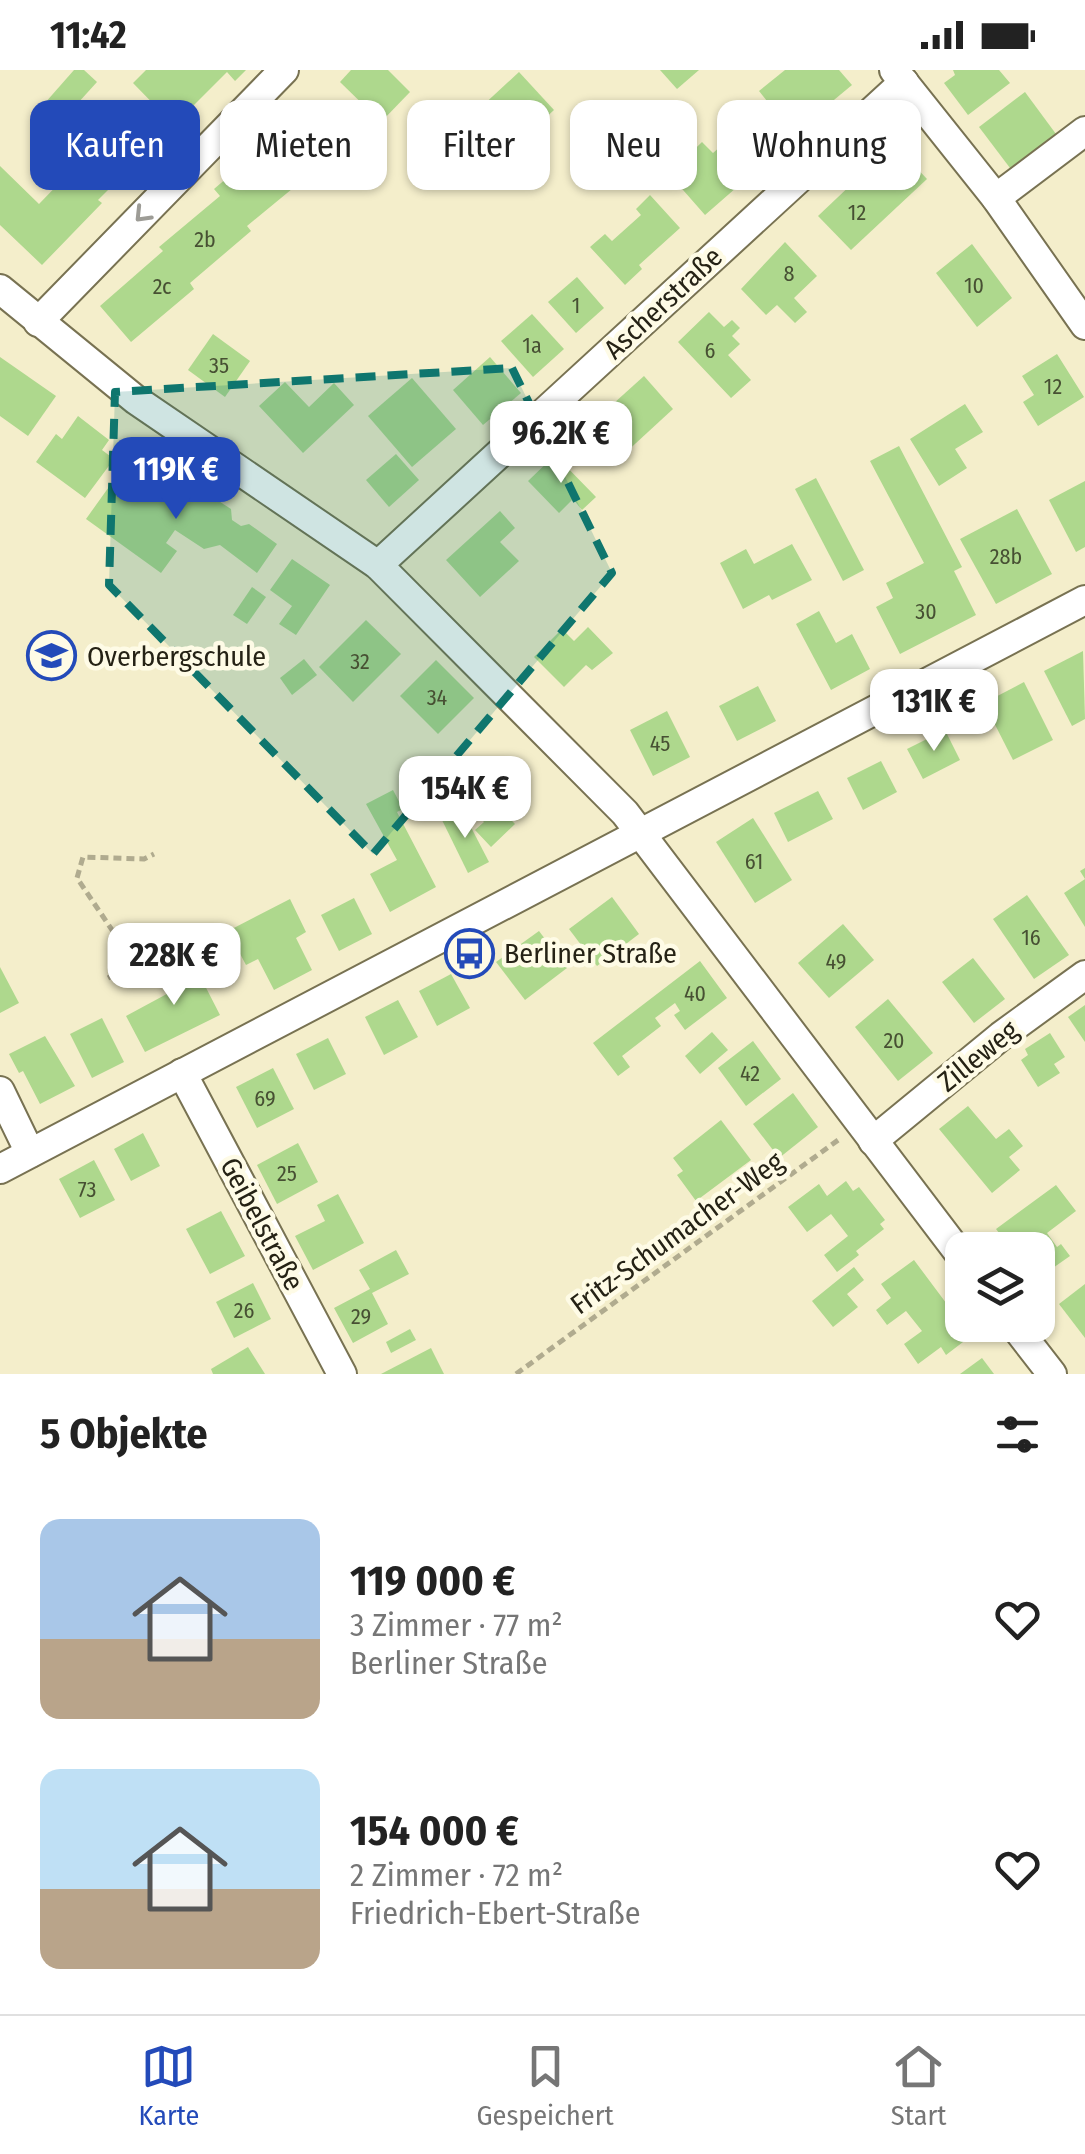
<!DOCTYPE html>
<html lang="de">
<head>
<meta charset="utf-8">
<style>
  :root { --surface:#fff; --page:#f2f2f2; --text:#222; --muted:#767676; --line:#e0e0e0; --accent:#234ab9 }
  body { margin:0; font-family:"Fira Sans Condensed",sans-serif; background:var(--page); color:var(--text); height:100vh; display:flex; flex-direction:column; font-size:38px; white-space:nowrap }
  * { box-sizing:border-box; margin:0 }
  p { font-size:32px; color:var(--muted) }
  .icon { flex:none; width:55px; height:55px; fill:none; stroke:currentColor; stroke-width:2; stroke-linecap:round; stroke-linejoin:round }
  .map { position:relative; height:1304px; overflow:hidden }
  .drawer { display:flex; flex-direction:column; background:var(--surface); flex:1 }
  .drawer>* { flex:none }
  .banner { position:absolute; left:30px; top:30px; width:1025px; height:90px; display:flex; gap:20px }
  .fabs { position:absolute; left:945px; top:1162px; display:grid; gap:20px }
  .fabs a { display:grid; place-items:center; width:110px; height:110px; border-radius:20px; background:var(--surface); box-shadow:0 2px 8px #0004; font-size:50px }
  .price { position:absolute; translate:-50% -85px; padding:0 22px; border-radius:20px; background:#fff; color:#222; font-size:32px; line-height:65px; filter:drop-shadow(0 2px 5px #0008) }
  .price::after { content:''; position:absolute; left:50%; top:60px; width:30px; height:22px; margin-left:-15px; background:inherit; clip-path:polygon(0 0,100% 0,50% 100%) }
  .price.selected { background:var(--accent); color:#fff }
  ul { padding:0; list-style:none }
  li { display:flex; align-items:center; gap:30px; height:250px; padding:0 40px }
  li span { display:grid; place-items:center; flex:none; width:280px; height:200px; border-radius:20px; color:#555 }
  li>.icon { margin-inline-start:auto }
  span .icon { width:120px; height:120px; fill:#fffc; stroke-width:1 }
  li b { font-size:42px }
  h2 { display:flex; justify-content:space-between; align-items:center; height:120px; padding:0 40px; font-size:42px }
  .chip { padding:0 35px; border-radius:20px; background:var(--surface); box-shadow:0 2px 8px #0004; font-size:35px; line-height:90px }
  .chip.selected { background:var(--accent); color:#fff }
  .status { display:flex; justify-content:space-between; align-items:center; height:70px; padding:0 50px; background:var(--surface); direction:ltr }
  .status svg { height:28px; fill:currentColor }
  .menu { display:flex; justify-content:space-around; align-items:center; height:140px; border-top:2px solid var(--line); background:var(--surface); font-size:28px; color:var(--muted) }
  .menu a { display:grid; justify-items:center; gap:5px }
  .menu .selected { color:var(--accent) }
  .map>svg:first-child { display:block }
  .building { fill:#aed88d }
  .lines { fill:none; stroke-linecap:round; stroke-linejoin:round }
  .street-casing { stroke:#787252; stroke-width:32 }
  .path { stroke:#b0ab8f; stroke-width:5; stroke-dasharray:8 5; stroke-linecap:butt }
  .street { stroke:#fff; stroke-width:28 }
  .oneway { stroke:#9d9c96 }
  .marked { fill:#0f766e; fill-opacity:0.2; stroke:#0f766e; stroke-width:8; stroke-dasharray:20 12; stroke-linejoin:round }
  .labels { text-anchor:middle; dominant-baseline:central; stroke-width:9; stroke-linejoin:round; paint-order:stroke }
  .number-label { font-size:22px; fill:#475033 }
  .street-label { font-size:28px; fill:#252215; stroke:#fefbe6 }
  .poi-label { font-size:28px; fill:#252215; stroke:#fefbe6; text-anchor:start }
</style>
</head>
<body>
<div class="status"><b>11:42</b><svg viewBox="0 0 49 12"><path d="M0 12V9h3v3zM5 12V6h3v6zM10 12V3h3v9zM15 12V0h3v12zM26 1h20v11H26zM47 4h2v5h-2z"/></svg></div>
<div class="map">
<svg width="1085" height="1304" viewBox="0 0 1085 1304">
  <rect width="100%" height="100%" fill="#f4eecb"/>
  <!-- building -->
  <g class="building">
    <path d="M74 0H84L97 12 48 66 30 50Z"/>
    <path d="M146 0H246L235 11 227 2 174 55 133 13Z"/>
    <path d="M351 0H388L410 22 381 52 340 12Z"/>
    <path d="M660 0H699L677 19Z"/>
    <path d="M785 0H839L852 15 793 64 759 21Z"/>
    <path d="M953 0H999L1010 13 968 45 944 13 955 5Z"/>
    <path d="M519 2 554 40 488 101 453 63Z"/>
    <path d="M1025 22 1056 64 1010 98 979 57Z"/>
    <path d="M117 47 149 79 98 130 102 133 42 195 0 155V96L39 134 70 102 64 97Z"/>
    <path d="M739 60 767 91 705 145 669 104 702 72 713 83Z"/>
    <path d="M277 65 309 105 247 156 251 161 190 213 194 219 131 272 100 236 163 181 159 177 220 126 214 119Z"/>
    <path d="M894 74 927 109 851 180 818 146Z"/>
    <path d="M650 125 680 158 639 195 642 199 625 215 590 177 605 164 612 171 641 145 636 139Z"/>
    <path d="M785 172 817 206 794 228 807 242 795 253 777 235 766 245 741 219Z"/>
    <path d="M972 174 1012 228 977 257 936 203Z"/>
    <path d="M577 207 604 238 576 263 548 232Z"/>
    <path d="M709 242 724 257 732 250 740 258 732 266 740 274 728 285 751 310 731 328 678 272Z"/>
    <path d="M532 244 564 279 533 307 501 271Z"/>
    <path d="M213 264 250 291 225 327 188 300Z"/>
    <path d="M1057 284 1084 327 1038 356 1023 332 1034 325 1022 306Z"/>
    <path d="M0 287 56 326 28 366 0 346Z"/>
    <path d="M490 287 521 323 483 355 453 320Z"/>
    <path d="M644 306 673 339 623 385 593 352Z"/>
    <path d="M412 308 456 359 412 397 368 346Z"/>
    <path d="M285 312 309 337 334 313 354 335 303 383 259 336Z"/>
    <path d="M965 334 983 362 955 379 967 398 939 416 910 369Z"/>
    <path d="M78 346 109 370 102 380 114 389 85 428 36 392 56 364 62 369Z"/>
    <path d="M899 376 962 497 954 501 976 545 900 584 876 537 893 528 886 513 924 493 870 391Z"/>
    <path d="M396 384 419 410 389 437 366 410Z"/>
    <path d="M555 385 596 427 582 440 573 429 559 443 528 411Z"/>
    <path d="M176 399 202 419 212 418 214 428 231 439 232 450 241 456 249 454 277 474 257 503 220 475 204 479 175 460 166 473 177 481 161 503 86 449 111 414 119 421 131 420 143 405 162 418Z"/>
    <path d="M816 408 864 500 843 511 795 419Z"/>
    <path d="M1085 411V477L1076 482 1049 430Z"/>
    <path d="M1017 439 1052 504 996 534 960 469Z"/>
    <path d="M500 441 515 458 500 472 519 491 480 527 446 490Z"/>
    <path d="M792 474 812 510 772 530 769 525 743 539 720 493 746 479 754 494Z"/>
    <path d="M292 489 330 515 296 565 279 554 292 536 270 520Z"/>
    <path d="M252 517 266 527 247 554 233 545Z"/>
    <path d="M819 541 836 573 852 564 870 599 831 620 796 554Z"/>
    <path d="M366 550 401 584 353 632 319 597Z"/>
    <path d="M588 557 613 583 592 600 586 595 564 617 534 587 562 559 574 571Z"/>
    <path d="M1083 581 1085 649 1072 656 1044 601Z"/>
    <path d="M304 589 317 605 292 625 280 608Z"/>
    <path d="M436 590 474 628 438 664 400 626Z"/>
    <path d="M1024 612 1053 670 1013 690 984 633Z"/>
    <path d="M758 616 776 651 737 671 719 636Z"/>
    <path d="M667 641 690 687 653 706 630 660Z"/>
    <path d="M945 660 960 690 923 709 907 679Z"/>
    <path d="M881 691 897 722 863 740 847 708Z"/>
    <path d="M478 716 515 754 491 777 475 760 484 752 463 731Z"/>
    <path d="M393 720 403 739 397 742 436 817 390 842 370 804 397 790 366 734Z"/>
    <path d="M818 721 833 749 788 772 774 743Z"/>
    <path d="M461 738 489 792 468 803 441 748Z"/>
    <path d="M753 748 792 810 755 833 716 772Z"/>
    <path d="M1085 798V857L1064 823 1085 809 1080 801Z"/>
    <path d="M1027 825 1069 885 1034 909 993 849Z"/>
    <path d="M612 827 639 864 597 896 569 859Z"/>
    <path d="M354 828 372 864 339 881 321 845Z"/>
    <path d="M290 829 306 862 296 868 312 900 274 920 258 889 246 895 228 861Z"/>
    <path d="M843 854 874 890 829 928 798 893Z"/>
    <path d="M539 861 567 898 525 930 496 892Z"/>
    <path d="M182 882 198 908 200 906 220 945 145 982 126 946 176 919 168 903 174 900 168 889Z"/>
    <path d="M973 888 1005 929 974 953 942 912Z"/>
    <path d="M700 891 727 928 685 960 674 945 680 941 675 933 655 948 661 956 622 986 630 997 618 1006 593 973Z"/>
    <path d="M0 897 19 933 0 943Z"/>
    <path d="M451 904 470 938 437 956 419 921Z"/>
    <path d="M888 929 933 983 898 1011 855 957Z"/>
    <path d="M398 930 418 967 384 985 365 947Z"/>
    <path d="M1085 935V972L1068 947Z"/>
    <path d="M102 948 124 992 92 1008 70 964Z"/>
    <path d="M712 962 728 980 700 1004 685 986Z"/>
    <path d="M1050 963 1065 987 1054 994 1060 1003 1038 1017 1021 990 1028 985 1025 979Z"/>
    <path d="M45 966 75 1016 40 1034 23 1001 19 1003 9 984Z"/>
    <path d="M328 968 346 1004 314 1020 296 984Z"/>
    <path d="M753 971 781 1009 746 1036 718 998Z"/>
    <path d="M273 998 294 1039 257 1058 236 1017Z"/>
    <path d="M793 1023 818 1057 779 1088 753 1054Z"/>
    <path d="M968 1036 996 1069 1009 1059 1023 1076 1009 1087 1020 1100 992 1123 939 1059Z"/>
    <path d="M721 1050 751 1090 696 1131 677 1105 683 1101 673 1088Z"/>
    <path d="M143 1063 160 1096 131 1111 114 1079Z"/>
    <path d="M298 1073 318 1112 277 1134 257 1095Z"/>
    <path d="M94 1090 115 1130 80 1148 59 1109Z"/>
    <path d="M846 1111 853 1121 859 1117 885 1150 880 1154 884 1159 856 1181 859 1185 837 1202 824 1185 848 1166 831 1144 807 1162 788 1137 819 1114 827 1126Z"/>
    <path d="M1056 1115 1076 1141 1047 1163 1057 1177 1061 1174 1070 1186 1040 1207 1038 1180H1012L996 1159Z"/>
    <path d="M338 1124 364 1173 313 1200 295 1166 325 1151 317 1135Z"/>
    <path d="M221 1141 245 1186 210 1204 186 1159Z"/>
    <path d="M396 1180 409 1204 372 1223 388 1254 353 1273 334 1238 370 1219 359 1200Z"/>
    <path d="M914 1190 964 1257 957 1263 963 1272 946 1285 941 1277 918 1294 904 1274 922 1261 906 1241 887 1255 876 1240 891 1228 881 1214Z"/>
    <path d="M854 1197 864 1210 847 1224 858 1237 833 1257 812 1231Z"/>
    <path d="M253 1213 271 1249 234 1268 216 1232Z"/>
    <path d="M1085 1214V1268L1059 1234Z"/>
    <path d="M410 1259 416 1270 391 1283 386 1272Z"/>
    <path d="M248 1277 265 1304H213L211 1299Z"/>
    <path d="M431 1278 444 1304H381Z"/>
    <path d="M982 1288 994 1304H960Z"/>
  </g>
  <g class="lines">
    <defs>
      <g id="street">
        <path d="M894 0 996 128 1085 255"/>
        <path d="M996 128 1085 61"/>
        <path d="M0 219 136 330 378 495 625 743 962 1187"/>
        <path d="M38 252 284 0"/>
        <path d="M378 495 904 12"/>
        <path d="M182 1003 342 1304"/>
        <path d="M0 1021 30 1083"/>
        <path d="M873 1071 1001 966 1085 905"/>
        <path d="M0 1099 1085 530"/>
        <path d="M1014 1255 1052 1304"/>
      </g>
    </defs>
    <!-- street casing -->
    <use href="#street" class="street-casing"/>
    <!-- path -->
    <g class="path">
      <path d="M135 894 77 808 83 787 144 789 154 784"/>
      <path d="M108 908 150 886"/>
      <path d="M516 1304 841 1068"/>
    </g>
    <!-- street -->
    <use href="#street" class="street"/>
  </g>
  <!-- one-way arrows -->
  <defs><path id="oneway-chevron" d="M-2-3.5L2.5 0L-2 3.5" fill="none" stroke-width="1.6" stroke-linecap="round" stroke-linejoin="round" transform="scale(2.5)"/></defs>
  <use class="oneway" href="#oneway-chevron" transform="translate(142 145) rotate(134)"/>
  <!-- marked area -->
  <path class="marked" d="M512 298 612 503 373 784 109 515 115 322Z"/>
  <!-- icons -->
  <defs>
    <symbol id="school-ring" viewBox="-11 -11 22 22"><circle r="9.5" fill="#fefbe6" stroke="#234ab9" stroke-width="1.5"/><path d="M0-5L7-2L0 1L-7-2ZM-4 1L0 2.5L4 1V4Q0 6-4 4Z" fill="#234ab9"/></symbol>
    <symbol id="bus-ring" viewBox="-11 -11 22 22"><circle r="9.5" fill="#fefbe6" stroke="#234ab9" stroke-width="1.5"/><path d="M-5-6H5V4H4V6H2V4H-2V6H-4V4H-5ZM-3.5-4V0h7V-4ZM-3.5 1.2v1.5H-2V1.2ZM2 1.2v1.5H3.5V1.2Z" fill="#234ab9"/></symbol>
  </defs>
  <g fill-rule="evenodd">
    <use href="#school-ring" x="24" y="558" width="55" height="55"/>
    <use href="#bus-ring" x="442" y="856" width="55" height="55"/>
  </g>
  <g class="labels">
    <!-- number labels -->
    <g class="number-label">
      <text x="857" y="142">12</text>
      <text x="205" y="169">2b</text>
      <text x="789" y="203">8</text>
      <text x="974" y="215">10</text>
      <text x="162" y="216">2c</text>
      <text x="576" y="235">1</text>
      <text x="532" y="275">1a</text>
      <text x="710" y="280">6</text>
      <text x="219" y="295">35</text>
      <text x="1053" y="316">12</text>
      <text x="1006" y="486">28b</text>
      <text x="926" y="541">30</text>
      <text x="360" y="591">32</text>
      <text x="437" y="627">34</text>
      <text x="660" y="673">45</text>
      <text x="754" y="791">61</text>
      <text x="1031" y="867">16</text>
      <text x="836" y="891">49</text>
      <text x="695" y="923">40</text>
      <text x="894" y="970">20</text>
      <text x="750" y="1003">42</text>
      <text x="265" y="1028">69</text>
      <text x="287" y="1103">25</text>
      <text x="87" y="1119">73</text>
      <text x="244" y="1240">26</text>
      <text x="361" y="1246">29</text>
    </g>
    <!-- street labels -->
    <g class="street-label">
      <text transform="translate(663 233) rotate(-43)">Ascherstraße</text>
      <text transform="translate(978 986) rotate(-39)">Zilleweg</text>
      <text transform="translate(262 1154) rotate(62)">Geibelstraße</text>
      <text transform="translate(677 1163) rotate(-36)">Fritz-Schumacher-Weg</text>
    </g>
    <!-- poi labels -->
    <g class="poi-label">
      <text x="87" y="586">Overbergschule</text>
      <text x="504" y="883">Berliner Straße</text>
    </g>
  </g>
</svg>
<div class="fabs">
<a><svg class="icon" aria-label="layers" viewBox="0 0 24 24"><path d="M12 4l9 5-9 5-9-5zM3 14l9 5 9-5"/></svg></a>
</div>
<b class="price" style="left:561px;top:416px">96.2K €</b>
<b class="price selected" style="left:176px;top:452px">119K €</b>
<b class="price" style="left:934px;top:684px">131K €</b>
<b class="price" style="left:465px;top:771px">154K €</b>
<b class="price" style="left:174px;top:938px">228K €</b>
<div class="banner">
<a class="chip selected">Kaufen</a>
<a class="chip">Mieten</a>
<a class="chip">Filter</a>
<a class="chip">Neu</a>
<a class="chip">Wohnung</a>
</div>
</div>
<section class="drawer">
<h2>5 Objekte<svg class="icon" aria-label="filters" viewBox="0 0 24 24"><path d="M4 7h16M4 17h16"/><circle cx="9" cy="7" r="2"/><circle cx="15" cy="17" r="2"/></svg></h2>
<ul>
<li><span style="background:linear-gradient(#a9c7e8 60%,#b9a48a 0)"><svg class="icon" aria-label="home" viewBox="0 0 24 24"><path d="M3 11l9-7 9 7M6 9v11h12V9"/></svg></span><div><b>119 000 €</b><p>3 Zimmer · 77 m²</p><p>Berliner Straße</p></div><svg class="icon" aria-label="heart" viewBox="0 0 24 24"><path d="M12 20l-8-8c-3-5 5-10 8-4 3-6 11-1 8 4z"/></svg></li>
<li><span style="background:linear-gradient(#bfe0f5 60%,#b9a48a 0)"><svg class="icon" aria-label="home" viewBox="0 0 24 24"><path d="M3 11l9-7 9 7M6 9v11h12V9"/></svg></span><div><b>154 000 €</b><p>2 Zimmer · 72 m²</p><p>Friedrich-Ebert-Straße</p></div><svg class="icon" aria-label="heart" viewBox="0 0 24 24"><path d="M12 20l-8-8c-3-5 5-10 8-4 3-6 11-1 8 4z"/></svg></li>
</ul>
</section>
<nav class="menu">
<a class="selected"><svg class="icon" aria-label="map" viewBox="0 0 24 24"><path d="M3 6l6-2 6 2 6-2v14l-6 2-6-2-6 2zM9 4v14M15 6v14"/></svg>Karte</a>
<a><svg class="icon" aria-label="saved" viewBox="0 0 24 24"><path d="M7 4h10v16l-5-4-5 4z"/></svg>Gespeichert</a>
<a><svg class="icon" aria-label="home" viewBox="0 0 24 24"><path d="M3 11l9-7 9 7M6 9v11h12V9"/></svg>Start</a>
</nav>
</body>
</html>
